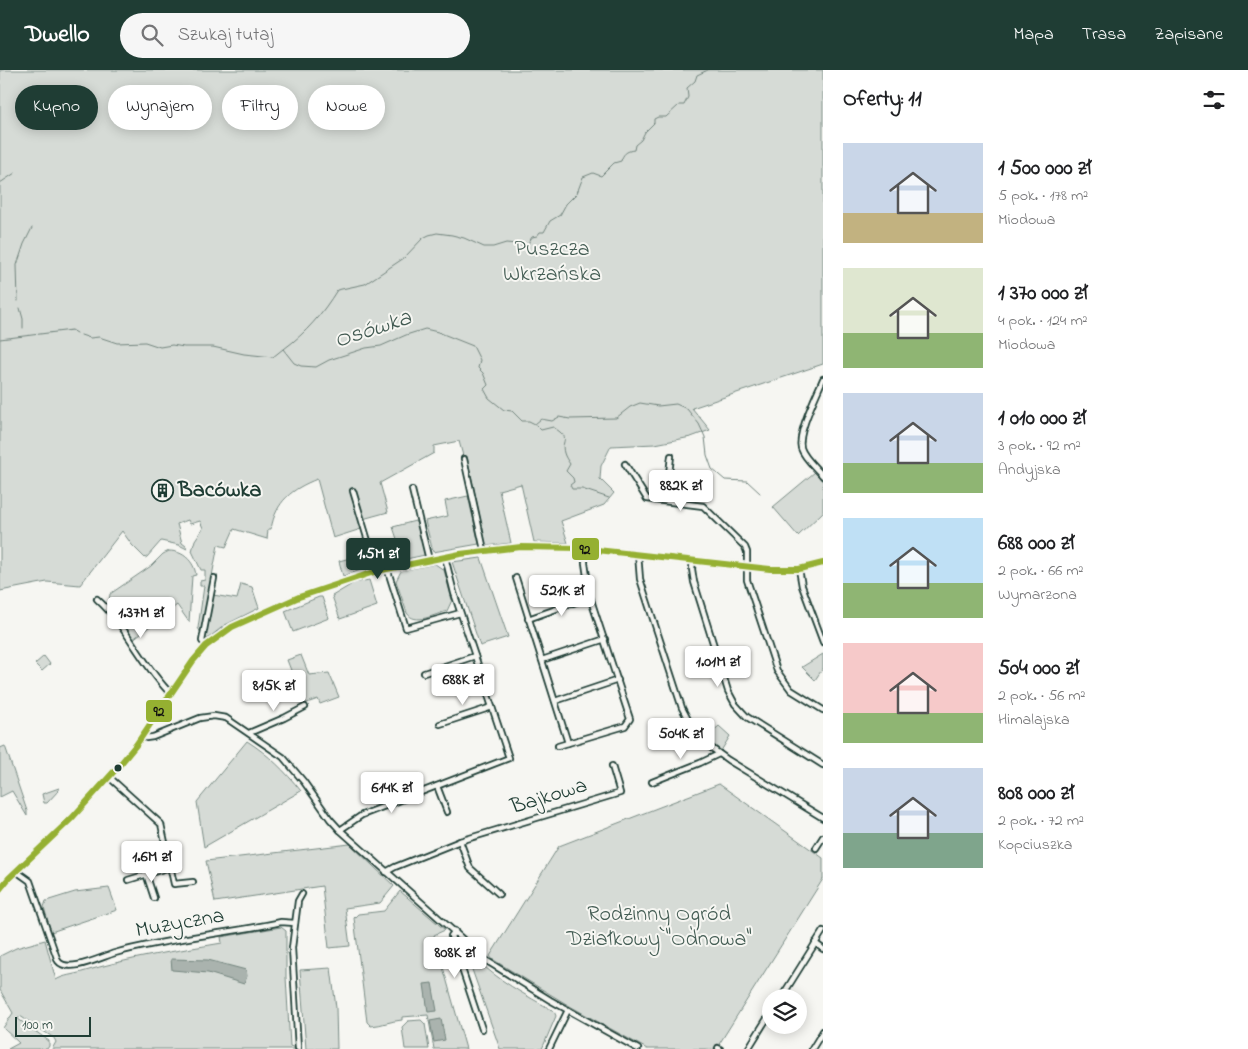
<!DOCTYPE html>
<html lang="pl">
<head>
<meta charset="utf-8">
<style>
  :root { --surface:#fff; --page:#f6f6f6; --text:#202124; --muted:#757577; --accent:#1f3d34 }
  body { margin:0; font-family:"Indie Flower",sans-serif; background:var(--page); color:var(--text); height:100vh; display:flex; flex-direction:column; font-size:19px; white-space:nowrap }
  * { box-sizing:border-box; margin:0 }
  p { font-size:16px; color:var(--muted) }
  .icon { flex:none; width:28px; height:28px; fill:none; stroke:currentColor; stroke-width:2; stroke-linecap:round; stroke-linejoin:round }
  .map { position:relative; flex:1; overflow:hidden }
  .sheet { display:flex; flex-direction:column; background:var(--surface); width:425px }
  .sheet>* { flex:none }
  .hud { position:absolute; left:15px; top:15px; width:475px; height:45px; display:flex; gap:10px }
  .controls { position:absolute; left:762px; top:919px; display:grid; gap:10px }
  .controls a { display:grid; place-items:center; width:45px; height:45px; border-radius:50%; background:var(--surface); box-shadow:0 2px 12px #0003; font-size:25px }
  .scale { position:absolute; left:15px; bottom:12px; width:76px; box-sizing:border-box; padding-left:5px; border:2px solid #1f3d34; border-top:0; font-size:14px; line-height:18px; white-space:nowrap; color:#1f3d34; -webkit-text-stroke:4px #f6f6f2; paint-order:stroke }
  .price { position:absolute; translate:-50% -42px; padding:0 11px; border-radius:5px; background:#fff; color:#222; font-size:16px; line-height:32px; filter:drop-shadow(0 1px 2px #0008) }
  .price::after { content:''; position:absolute; left:50%; top:30px; width:15px; height:11px; margin-left:-8px; background:inherit; clip-path:polygon(0 0,100% 0,50% 100%) }
  .price.on { background:var(--accent); color:#fff }
  ul { padding:0; list-style:none }
  li { display:flex; align-items:center; gap:15px; height:125px; padding:0 20px }
  li span { display:grid; place-items:center; flex:none; width:140px; height:100px; border-radius:0px; color:#555 }
  li>.icon { margin-inline-start:auto }
  span .icon { width:60px; height:60px; fill:#fffc; stroke-width:1 }
  li b { font-size:21px }
  h2 { display:flex; justify-content:space-between; align-items:center; height:60px; padding:0 20px; font-size:21px }
  .pill { padding:0 18px; border-radius:22px; background:var(--surface); box-shadow:0 2px 12px #0003; font-size:18px; line-height:45px }
  .pill.on { background:var(--accent); color:#fff }
  header { display:flex; align-items:center; gap:30px; box-sizing:border-box; height:70px; padding:0 25px; background:var(--accent); color:#fff }
  header strong { font-size:24px }
  nav { display:flex; gap:28px; margin-inline-start:auto; font-size:18px }
  .search { width:350px; height:45px; background:var(--page); display:flex; align-items:center; gap:12px; box-sizing:border-box; padding:0 18px; border-radius:28px; color:var(--muted); font-size:19px }
  main { display:flex; flex:1; min-height:0 }
  .map>svg:first-child { display:block }
  .green { fill:#d6dbd6; stroke:#7a8c85 }
  .water { fill:#aab3ae; stroke:#72847d }
  .lines { fill:none; stroke-linecap:round; stroke-linejoin:round }
  .stream { stroke:#72847d; stroke-width:1 }
  .minor-casing { stroke:#1f3d34; stroke-width:8 }
  .minor { stroke:#f6f6f2; stroke-width:4.5 }
  .bus-1-casing { stroke:#f6f6f2; stroke-width:10 }
  .bus-1 { stroke:#95b031; stroke-width:6 }
  .bus-dot { fill:#1f3d34; stroke:#f6f6f2; stroke-width:2 }
  .labels { text-anchor:middle; dominant-baseline:central; stroke-width:4; stroke-linejoin:round; paint-order:stroke }
  .park-label { font-size:22px; fill:#445d54; stroke:#f6f6f2 }
  .poi-label { font-size:22px; font-weight:bold; fill:#1f3d34; stroke:#f6f6f2; text-anchor:start }
  .street-label { font-size:22px; fill:#1f3d34; stroke:#f6f6f2 }
  .water-label { font-size:24px; font-style:italic; fill:#425a52; stroke:#f6f6f2 }
  .line-badge { stroke:#f6f6f2; stroke-width:2 }
  .pale-badge-label { font-size:14px; text-anchor:middle; font-weight:bold; fill:#111 }
</style>
</head>
<body>
<header>
<strong>Dwello</strong>
<div class="search"><svg class="icon" aria-label="search" viewBox="0 0 24 24"><circle cx="10" cy="10" r="6"/><path d="M15 15l6 6"/></svg>Szukaj tutaj</div>
<nav><a>Mapa</a><a>Trasa</a><a>Zapisane</a></nav>
</header>
<main>
<div class="map">
<svg width="823" height="979" viewBox="0 0 823 979">
  <rect width="100%" height="100%" fill="#f6f6f2"/>
  <filter id="ink" filterUnits="userSpaceOnUse"><feTurbulence type="fractalNoise" baseFrequency=".02" numOctaves="2"/><feDisplacementMap in="SourceGraphic" scale="10" xChannelSelector="R" yChannelSelector="G"/><feConvolveMatrix kernelMatrix="1 2 1 2 8 2 1 2 1" color-interpolation-filters="sRGB"/></filter>
  <g filter="url(#ink)">
    <!-- green -->
    <g class="green">
      <path d="M0 0H823V294L692 338 710 360 691 367 655 374 611 376 601 396 600 409 614 423 604 435 561 451 568 473 534 472 521 414 499 420 511 473 486 476 467 386H463L459 371 434 376V383L380 413 388 442 359 450 361 459 333 468 317 409C292 419 276 431 271 459H268L267 469 234 459 226 477 218 475 201 563 198 558 204 516H200V511L205 510V500H201L192 481 195 470 203 458 200 451 190 454 188 450 177 454 182 473 186 476 187 479 179 475 161 471 147 487 145 488 132 475 122 461 80 515 47 512 0 521Z"/>
      <path d="M815 402 823 412V442L798 466 773 437Z"/>
      <path d="M468 426 479 474 433 482 425 451 448 446 445 431Z"/>
      <path d="M415 451 418 456 425 485 378 495 373 480 398 472 393 457Z"/>
      <path d="M169 481C183 481 194 491 196 505L192 506 189 552 177 535 132 570 108 538 110 524 151 496 163 484Z"/>
      <path d="M369 483 373 496 343 506 339 491Z"/>
      <path d="M481 488 508 567 480 576 452 492Z"/>
      <path d="M435 494 444 500 452 530 447 541C435 544 415 556 407 543L396 511 401 501Z"/>
      <path d="M369 510 377 536 340 549 332 526 354 513Z"/>
      <path d="M241 514 252 517 259 538 225 555 207 569 204 567 213 525 237 529Z"/>
      <path d="M319 527H322L329 548 293 562 285 541Z"/>
      <path d="M823 584V598L815 610 802 597Z"/>
      <path d="M301 585 309 605 329 603 339 627 320 634 318 629 304 634 287 590Z"/>
      <path d="M44 586 50 594 42 601 35 594Z"/>
      <path d="M719 656 730 666 721 681 705 668Z"/>
      <path d="M247 671C269 685 285 701 301 721L204 777 197 732Z"/>
      <path d="M5 676 27 741V746L12 721 0 727V678Z"/>
      <path d="M719 714 823 788V809L716 979H647L568 935 492 889 490 886 559 776Z"/>
      <path d="M59 718V720L47 733H44L42 724Z"/>
      <path d="M350 774 394 816 380 833 345 838 350 876 329 878 322 816 215 832 206 791Z"/>
      <path d="M109 818 117 840 51 862 44 837 46 831 75 822Z"/>
      <path d="M400 821 445 860 434 865 466 979H434L428 945 402 947V950C390 951 383 955 371 956L367 952 354 848 358 844 384 841Z"/>
      <path d="M281 857 286 861V907L290 976 298 979H52L56 972 54 968 20 946 18 949 49 971V976L47 979H8L19 973 3 958 13 943 0 920V886L16 878 45 870 56 910C64 905 73 905 82 902 128 888 175 881 222 873L221 867Z"/>
      <path d="M474 887C497 910 525 925 554 941L556 946 542 979H500L469 891Z"/>
      <path d="M331 898 336 938 337 979H306L300 900Z"/>
      <path d="M421 950 425 954 429 979H405L402 957 408 951Z"/>
    </g>
    <!-- water -->
    <g class="water">
      <path d="M171 889 208 890 246 900 247 906 244 914 208 903 172 900Z"/>
      <path d="M432 913 437 941 428 942 424 914Z"/>
      <path d="M441 949 445 970 434 972 430 951Z"/>
    </g>
    <g class="lines">
      <!-- stream -->
      <g class="stream">
        <path d="M0 113 15 103"/>
        <path d="M18 231 17 195 24 174 32 158"/>
        <path d="M20 238 23 249V258"/>
        <path d="M81 265 90 268 99 267 117 273 145 272 160 277 172 275 184 277H213L244 284 273 287 283 279 294 293 301 296 316 297 329 290 366 278 381 276 406 265 425 259 438 262 473 276 480 290 478 298 483 303 488 315 484 319 489 328 504 340 512 341 522 351H529L535 354 541 349 552 351 559 347 570 349 616 348 630 337 640 333 658 336 676 334 687 339 699 354 705 367 707 385 712 399 725 410 747 411 760 423"/>
        <path d="M0 269 72 260 77 263"/>
        <path d="M284 279C307 262 322 244 337 220L365 214 404 188 423 168 429 165 437 163 452 165 464 168 484 177H493L506 173 527 175 532 167 537 166 540 162H544L550 151 560 145 566 134 577 123 583 107 593 103 601 106 614 93 621 91C623 84 626 81 634 80L635 75 641 70 645 62 654 53V49L658 47H666L679 35H684L688 27 687 18 695 11 697 5 708 0"/>
        <path d="M536 355 541 360 553 357C573 370 560 368 564 383 565 387 568 391 570 394L566 401 573 408 574 412 570 415 572 419H582L609 428"/>
      </g>
      <defs>
        <g id="minor">
          <path d="M823 309C817 324 797 363 801 378 804 388 816 398 823 406"/>
          <path d="M464 389 484 480"/>
          <path d="M625 394 647 429 703 436 745 477 747 482V510L777 601 791 620 823 640"/>
          <path d="M412 420 429 490"/>
          <path d="M353 421 377 501"/>
          <path d="M666 431 671 386"/>
          <path d="M638 484 640 509 682 638 694 661 702 671 728 690 823 748"/>
          <path d="M693 490 692 499 694 512 728 621 735 634 747 647 823 695"/>
          <path d="M387 498 406 558 460 543"/>
          <path d="M799 499 802 516 823 572"/>
          <path d="M516 508 568 673"/>
          <path d="M97 529C127 556 142 595 171 624"/>
          <path d="M528 549 590 527"/>
          <path d="M206 576 202 571 214 508"/>
          <path d="M542 590 605 569"/>
          <path d="M424 603 475 586"/>
          <path d="M555 631 618 610"/>
          <path d="M440 654 492 637"/>
          <path d="M249 663 284 648 305 637"/>
          <path d="M142 666 146 668 153 667 200 648 214 646 226 648 283 687 304 712 330 749 340 760 487 891 550 930 638 979"/>
          <path d="M558 676 625 656 630 649 590 527 585 493V478"/>
          <path d="M109 707 161 754 174 814 193 812"/>
          <path d="M652 712 700 693 719 684"/>
          <path d="M437 716 447 742"/>
          <path d="M340 760 362 745 509 688 454 523 445 487"/>
          <path d="M460 771 470 798 499 824"/>
          <path d="M137 776 154 828"/>
          <path d="M816 778 823 767"/>
          <path d="M16 801 30 811 58 891C68 904 101 887 115 883 169 868 226 864 281 852L295 853"/>
          <path d="M386 802 395 797 460 771 620 723 612 696"/>
          <path d="M128 810 170 797"/>
          <path d="M0 819 9 808 72 748 118 697 136 675 193 591 206 576 219 565 232 557 299 527 377 501 460 484 521 477 579 478 770 499H799L823 493"/>
          <path d="M455 861 451 866 482 959"/>
          <path d="M815 873 823 879"/>
          <path d="M781 928 823 861"/>
          <path d="M298 978 292 878 298 831 302 824"/>
          <path d="M718 978 720 979"/>
          <path d="M549 979 568 940"/>
          <path d="M748 979 771 942"/>
          <path d="M812 979 823 961"/>
        </g>
      </defs>
      <!-- minor casing -->
      <use href="#minor" class="minor-casing"/>
      <!-- minor -->
      <use href="#minor" class="minor"/>
      <defs>
        <path id="bus-1" d="M0 819 9 808 72 748 118 697 136 675 193 591 206 576 232 557 299 527 377 501 460 484 521 477 579 478 770 499H799L823 493"/>
      </defs>
      <!-- bus-1 casing -->
      <use href="#bus-1" class="bus-1-casing"/>
      <!-- bus-1 -->
      <use href="#bus-1" class="bus-1"/>
    </g>
  </g>
  <!-- icons -->
  <defs>
    <symbol id="building-ring" viewBox="-11 -11 22 22"><circle r="9.5" fill="#f6f6f2" stroke="#1f3d34" stroke-width="1.5"/><path d="M-4-6H4V6H1V3H-1V6H-4ZM-2.5-4.3h1.7v1.8h-1.7ZM.8-4.3h1.7v1.8H.8ZM-2.5-1h1.7V.8h-1.7ZM.8-1h1.7V.8H.8Z" fill="#1f3d34"/></symbol>
  </defs>
  <g fill-rule="evenodd">
    <use href="#building-ring" x="150" y="408" width="25" height="25"/>
  </g>
  <!-- markers -->
  <circle class="bus-dot" cx="118" cy="698" r="4.5"/>
  <g class="labels">
    <!-- park labels -->
    <g class="park-label">
      <text x="552" y="180">Puszcza<tspan x="552" dy="25">Wkrzańska</tspan></text>
      <text x="659" y="845">Rodzinny Ogród<tspan x="659" dy="25">Działkowy "Odnowa"</tspan></text>
    </g>
    <!-- poi labels -->
    <g class="poi-label">
      <text x="178" y="421">Bacówka</text>
    </g>
    <!-- street labels -->
    <g class="street-label">
      <text transform="translate(549 727) rotate(-17)">Bajkowa</text>
      <text transform="translate(180 854) rotate(-10)">Muzyczna</text>
    </g>
    <!-- water labels -->
    <g class="water-label">
      <text transform="translate(373 260) rotate(-18)">Osówka</text>
    </g>
  </g>
  <g class="line-badge">
    <rect x="571" y="467" width="29" height="24" rx="5" fill="#95b031"/>
    <rect x="145" y="629" width="28" height="24" rx="5" fill="#95b031"/>
  </g>
  <g class="pale-badge-label">
    <text x="585" y="484">92</text>
    <text x="159" y="646">92</text>
  </g>
</svg>
<div class="controls">
<a><svg class="icon" aria-label="layers" viewBox="0 0 24 24"><path d="M12 4l9 5-9 5-9-5zM3 14l9 5 9-5"/></svg></a>
</div>
<div class="scale">100 m</div>
<b class="price" style="left:681px;top:442px">882K zł</b>
<b class="price on" style="left:378px;top:510px">1.5M zł</b>
<b class="price" style="left:562px;top:547px">521K zł</b>
<b class="price" style="left:141px;top:569px">1.37M zł</b>
<b class="price" style="left:718px;top:618px">1.01M zł</b>
<b class="price" style="left:463px;top:636px">688K zł</b>
<b class="price" style="left:274px;top:642px">815K zł</b>
<b class="price" style="left:681px;top:690px">504K zł</b>
<b class="price" style="left:392px;top:744px">614K zł</b>
<b class="price" style="left:152px;top:813px">1.6M zł</b>
<b class="price" style="left:455px;top:909px">808K zł</b>
<div class="hud">
<a class="pill on">Kupno</a>
<a class="pill">Wynajem</a>
<a class="pill">Filtry</a>
<a class="pill">Nowe</a>
</div>
</div>
<section class="sheet">
<h2>Oferty: 11<svg class="icon" aria-label="filters" viewBox="0 0 24 24"><path d="M4 7h16M4 17h16"/><circle cx="9" cy="7" r="2"/><circle cx="15" cy="17" r="2"/></svg></h2>
<ul>
<li><span style="background:linear-gradient(#c9d6e8 70%,#c2b280 0)"><svg class="icon" aria-label="home" viewBox="0 0 24 24"><path d="M3 11l9-7 9 7M6 9v11h12V9"/></svg></span><div><b>1 500 000 zł</b><p>5 pok. · 178 m²</p><p>Miodowa</p></div></li>
<li><span style="background:linear-gradient(#dfe7d0 65%,#8fb573 0)"><svg class="icon" aria-label="home" viewBox="0 0 24 24"><path d="M3 11l9-7 9 7M6 9v11h12V9"/></svg></span><div><b>1 370 000 zł</b><p>4 pok. · 124 m²</p><p>Miodowa</p></div></li>
<li><span style="background:linear-gradient(#c9d6e8 70%,#8fb573 0)"><svg class="icon" aria-label="home" viewBox="0 0 24 24"><path d="M3 11l9-7 9 7M6 9v11h12V9"/></svg></span><div><b>1 010 000 zł</b><p>3 pok. · 92 m²</p><p>Andyjska</p></div></li>
<li><span style="background:linear-gradient(#bfe0f5 65%,#8fb573 0)"><svg class="icon" aria-label="home" viewBox="0 0 24 24"><path d="M3 11l9-7 9 7M6 9v11h12V9"/></svg></span><div><b>688 000 zł</b><p>2 pok. · 66 m²</p><p>Wymarzona</p></div></li>
<li><span style="background:linear-gradient(#f6c9c9 70%,#8fb573 0)"><svg class="icon" aria-label="home" viewBox="0 0 24 24"><path d="M3 11l9-7 9 7M6 9v11h12V9"/></svg></span><div><b>504 000 zł</b><p>2 pok. · 56 m²</p><p>Himalajska</p></div></li>
<li><span style="background:linear-gradient(#c9d6e8 65%,#7fa58c 0)"><svg class="icon" aria-label="home" viewBox="0 0 24 24"><path d="M3 11l9-7 9 7M6 9v11h12V9"/></svg></span><div><b>808 000 zł</b><p>2 pok. · 72 m²</p><p>Kopciuszka</p></div></li>
</ul>
</section>
</main>
</body>
</html>
